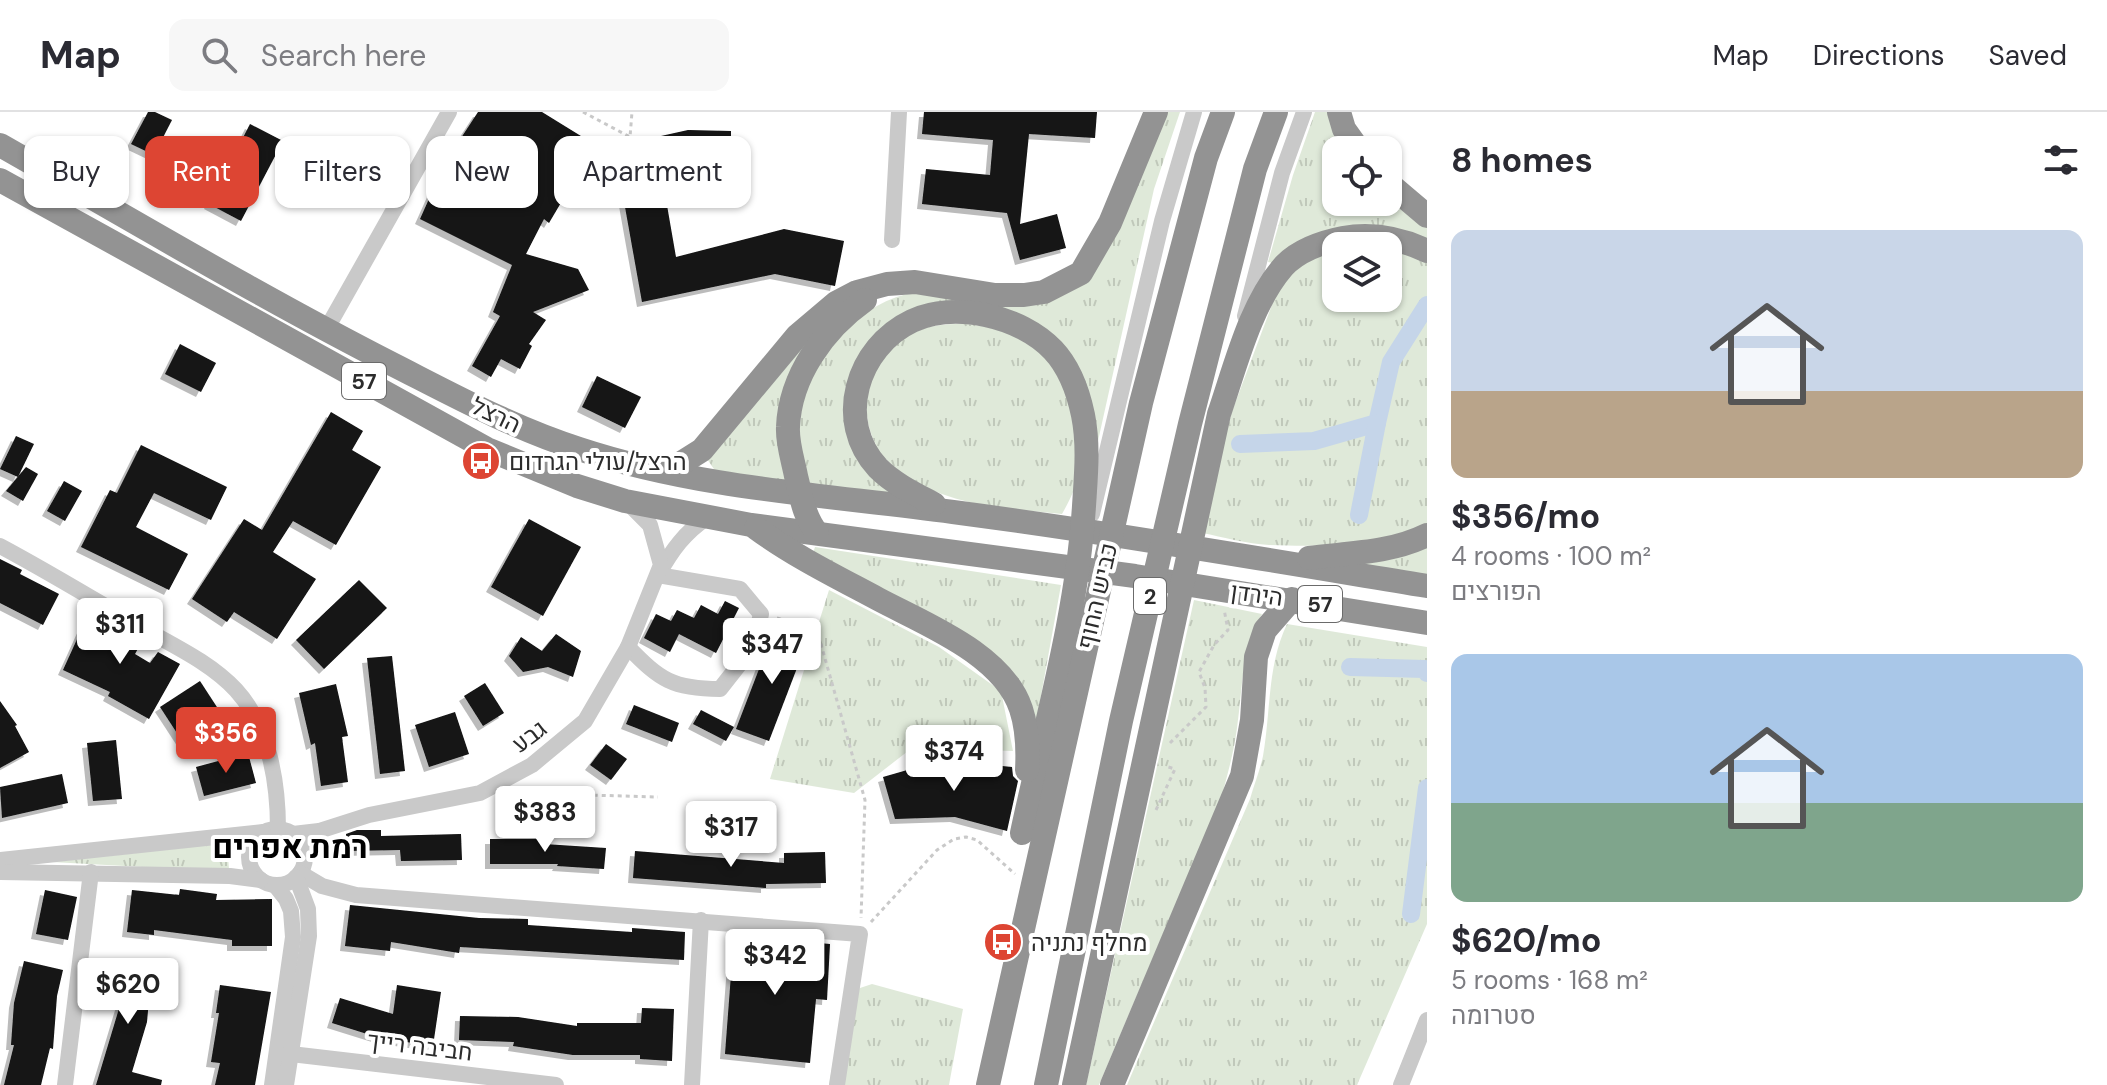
<!DOCTYPE html>
<html lang="en">
<head>
<meta charset="utf-8">
<style>
  :root { --surface:#fff; --page:#f7f7f7; --text:#2b2b33; --muted:#7c7c81; --line:#e1e1e2; --accent:#dd4533 }
  body { margin:0; font-family:"DM Sans",Heebo,sans-serif; background:var(--page); color:var(--text); height:100vh; display:flex; flex-direction:column; font-size:30px; white-space:nowrap }
  * { box-sizing:border-box; margin:0 }
  p { font-size:26px; color:var(--muted) }
  .icon { flex:none; width:44px; height:44px; fill:none; stroke:currentColor; stroke-width:2; stroke-linecap:round; stroke-linejoin:round }
  .map { position:relative; flex:1; overflow:hidden }
  .sheet { display:flex; flex-direction:column; background:var(--surface); width:680px }
  .sheet>* { flex:none }
  .banner { position:absolute; left:24px; top:24px; width:760px; height:72px; display:flex; gap:16px }
  .fabs { position:absolute; left:1322px; top:24px; display:grid; gap:16px }
  .fabs a { display:grid; place-items:center; width:80px; height:80px; border-radius:16px; background:var(--surface); box-shadow:0 2px 6px #0004; font-size:40px }
  .price { position:absolute; translate:-50% -68px; padding:0 18px; border-radius:8px; background:#fff; color:#222; font-size:26px; line-height:52px; filter:drop-shadow(0 2px 4px #0008) }
  .price::after { content:''; position:absolute; left:50%; top:48px; width:24px; height:18px; margin-left:-12px; background:inherit; clip-path:polygon(0 0,100% 0,50% 100%) }
  .price.selected { background:var(--accent); color:#fff }
  ul { padding:0; list-style:none }
  li { display:grid; align-content:center; gap:16px; height:424px; padding:0 24px }
  li span { display:grid; place-items:center; height:248px; border-radius:16px; color:#555 }
  li>.icon { margin-inline-start:auto }
  span .icon { width:144px; height:144px; fill:#fffc; stroke-width:1 }
  li b { font-size:34px }
  h2 { display:flex; justify-content:space-between; align-items:center; height:96px; padding:0 24px; font-size:34px }
  .pill { padding:0 28px; border-radius:16px; background:var(--surface); box-shadow:0 2px 6px #0004; font-size:28px; line-height:72px }
  .pill.selected { background:var(--accent); color:#fff }
  header { display:flex; align-items:center; gap:48px; box-sizing:border-box; height:112px; padding:0 40px; background:var(--surface); border-bottom:2px solid var(--line) }
  header strong { font-size:38px }
  nav { display:flex; gap:44px; margin-inline-start:auto; font-size:28px }
  .search { width:560px; height:72px; background:var(--page); display:flex; align-items:center; gap:20px; box-sizing:border-box; padding:0 28px; border-radius:16px; color:var(--muted); font-size:30px }
  main { display:flex; flex:1; min-height:0 }
  .map>svg:first-child { display:block }
  .grass { fill:url(#grass-tufts) }
  .lines { fill:none; stroke-linecap:round; stroke-linejoin:round }
  .canal { stroke:#c5d5e9; stroke-width:18 }
  .building { fill:#131313; filter:url(#shadow) }
  .path { stroke:#c9c9c9; stroke-width:3; stroke-dasharray:4 4; stroke-linecap:butt }
  .minor { stroke:#c9c9c9; stroke-width:16 }
  .highway { stroke:#939393; stroke-width:24 }
  .labels { text-anchor:middle; dominant-baseline:central; stroke-width:8; stroke-linejoin:round; paint-order:stroke }
  .shield { fill:#fff; stroke:#6b6b6b; stroke-width:2 }
  .shield-label { font-size:22px; font-weight:bold; fill:#2c2c2c }
  .street-label { font-size:24px; fill:#2c2c2c; stroke:#fff }
  .poi-label { font-size:24px; fill:#2c2c2c; stroke:#fff; text-anchor:start }
  .district-label { font-size:32px; font-weight:bold; fill:#000; stroke:#fff }
</style>
</head>
<body>
<header>
<strong>Map</strong>
<div class="search"><svg class="icon" aria-label="search" viewBox="0 0 24 24"><circle cx="10" cy="10" r="6"/><path d="M15 15l6 6"/></svg>Search here</div>
<nav><a>Map</a><a>Directions</a><a>Saved</a></nav>
</header>
<main>
<div class="map">
<svg width="1427" height="973" viewBox="0 0 1427 973">
  <defs>
    <pattern id="grass-tufts" width="24" height="20" patternUnits="userSpaceOnUse" patternTransform="scale(2)"><rect width="24" height="20" fill="#dfe9d9"/><path d="M3 7l-1-3M5 7V3M7 7l1-3M15 17l-1-3M17 17v-4M19 17l1-3" fill="none" stroke="#c0c8ba"/></pattern>
    <filter id="shadow"><feDropShadow dx="-5" dy="5" stdDeviation="0" flood-color="#0004"/></filter>
  </defs>
  <rect width="100%" height="100%" fill="#fff"/>
  <!-- grass -->
  <g class="grass">
    <path d="M1166 0H1180L1154 77 1096 338 1059 231 931 193 846 290 913 385 810 375C802 349 795 324 800 296 810 241 862 189 916 180H1070Z"/>
    <path d="M1315 0H1334L1352 38H1336V90H1388V78L1427 111V135L1386 121 1278 152 1268 150 1293 63Z"/>
    <path d="M1388 136 1427 150V412C1381 435 1320 435 1269 433 1247 432 1223 425 1202 421L1231 302 1276 182 1291 161 1311 146 1336 138V186H1388Z"/>
    <path d="M968 212C988 215 1009 219 1026 230 1068 255 1079 311 1076 355 1075 363 1076 372 1073 380 1070 387 1066 395 1062 402 1005 396 946 395 898 358 847 319 861 242 920 218 935 212 951 212 968 212Z"/>
    <path d="M820 213 794 257 793 375 718 363 705 344Z"/>
    <path d="M1427 427V468L1333 447Z"/>
    <path d="M815 435 1061 473 1035 617 1031 593 813 441Z"/>
    <path d="M829 478 939 535 1001 579 1013 639 912 636 854 681 770 667Z"/>
    <path d="M1194 488 1262 502C1241 537 1243 576 1237 616 1234 639 1228 661 1222 683L1099 973H1086Z"/>
    <path d="M1287 512 1427 535V812L1357 973H1127L1250 687C1254 673 1260 658 1263 644 1271 599 1267 554 1287 512Z"/>
    <path d="M227 731 229 757H179L52 750Z"/>
    <path d="M872 872 963 897 949 973H829L845 881Z"/>
  </g>
  <g class="lines">
    <!-- canal -->
    <g class="canal">
      <path d="M1240 332 1314 329 1377 311 1391 250 1427 193"/>
      <path d="M1359 403 1377 311"/>
      <path d="M1350 555 1425 557 1427 561"/>
      <path d="M1411 802 1427 676"/>
    </g>
  </g>
  <!-- building -->
  <g class="building">
    <path d="M148 0H155L172 8 154 43 131 32Z"/>
    <path d="M478 0H542L602 37 581 70 575 67 549 111 544 107 526 142 578 157 589 178 533 200 546 208 529 232 532 234 520 257 501 247 491 265 472 254 500 204 493 200 512 153 420 107 446 49Z"/>
    <path d="M924 0H1097L1095 26 1029 22 1020 112 1057 102 1066 136 1020 148 1007 101 922 92 926 57 990 63 993 28 922 22Z"/>
    <path d="M250 12 283 29 241 109 209 92Z"/>
    <path d="M688 18 731 19V55L664 76 676 145 784 117 844 129 835 174 775 162 642 190 620 67 643 52V28Z"/>
    <path d="M180 232 216 251 201 280 165 262Z"/>
    <path d="M597 264 641 285 625 316 582 295Z"/>
    <path d="M331 300 363 319 352 338 381 355 336 433 293 409 273 440 316 467 277 527 234 500 227 510 192 487 244 407 262 418Z"/>
    <path d="M16 324 34 332 18 365 0 357Z"/>
    <path d="M141 333 227 375 211 408 154 381 136 415 188 442 169 478 81 435 110 378 117 381Z"/>
    <path d="M26 355 38 362 23 389 6 379Z"/>
    <path d="M64 369 82 379 65 409 47 399Z"/>
    <path d="M529 407 581 435 543 504 491 475Z"/>
    <path d="M0 447 22 458 20 462 59 482 43 513 0 491Z"/>
    <path d="M359 468 387 496 324 557 296 528Z"/>
    <path d="M725 489 739 496 716 541 679 522 670 540 644 526 656 502 671 509 677 498 694 506 701 493 718 502Z"/>
    <path d="M89 501 114 512 141 531 135 542 150 551 158 540 180 552 149 607 108 584 110 580 63 558Z"/>
    <path d="M774 518 807 530 769 629 736 617Z"/>
    <path d="M556 522 581 539 573 565 548 555 523 560 509 544 521 525 542 539Z"/>
    <path d="M392 544 405 659 380 662 367 546Z"/>
    <path d="M200 569 228 612 188 638 160 595Z"/>
    <path d="M485 571 504 601 483 614 464 584Z"/>
    <path d="M336 572 348 624 342 625 348 670 321 674 315 631 311 633 299 581Z"/>
    <path d="M0 589 17 613 15 614 29 640 0 656Z"/>
    <path d="M634 593 679 611 672 630 626 612Z"/>
    <path d="M701 598 734 615 726 629 693 612Z"/>
    <path d="M455 600 469 642 429 655 415 613Z"/>
    <path d="M116 628 122 687 93 689 87 631Z"/>
    <path d="M606 632 627 647 611 668 590 653Z"/>
    <path d="M248 641 256 671 204 684 196 655Z"/>
    <path d="M942 648 1012 655 1013 664 1018 669 1007 719 955 705 895 707 883 665Z"/>
    <path d="M62 662 68 691 2 706 0 675Z"/>
    <path d="M357 718H381V724L461 722 462 748 401 749 400 738 346 739V722Z"/>
    <path d="M490 727H544V732L606 736 604 757 557 754 558 752H490Z"/>
    <path d="M635 739 784 751V741L825 740 826 771 766 772V776L633 766Z"/>
    <path d="M180 777 217 782 216 788 272 787V834H232V828L154 818V823L127 820 132 778 179 783Z"/>
    <path d="M45 778 77 785 68 828 36 822Z"/>
    <path d="M350 793 479 806 528 807V813L632 820V816L685 820 684 848 460 835 459 841 391 830 390 839 345 834Z"/>
    <path d="M734 823 830 832 827 888 816 887 810 951 725 942Z"/>
    <path d="M24 849 63 858 57 884 53 937 50 936 41 973H4L14 933H11L14 891Z"/>
    <path d="M113 851 152 854 147 910 132 960 162 968 161 973H96L121 890H110Z"/>
    <path d="M220 873 271 880 255 973H215L220 951 211 950 219 901H216Z"/>
    <path d="M397 873 441 880 433 934 380 926 332 911 340 886 393 902Z"/>
    <path d="M642 896 674 897 672 949 640 947V943H573L513 934 514 930 459 928 460 904 518 905 577 914V911H641Z"/>
  </g>
  <g class="lines">
    <!-- path -->
    <g class="path">
      <path d="M583 0 630 25 632 0"/>
      <path d="M777 506 817 518 865 688 861 806"/>
      <path d="M1170 631 1206 595 1205 576 1199 560 1214 533 1228 518 1224 497"/>
      <path d="M515 678 518 681 658 685"/>
      <path d="M1156 698 1175 657 1165 654"/>
      <path d="M871 810 937 738 954 727 966 725 977 728 1015 762"/>
    </g>
    <!-- minor -->
    <g class="minor">
      <path d="M892 128 899 0"/>
      <path d="M1245 204 1282 61 1304 0"/>
      <path d="M326 218 449 0"/>
      <path d="M1092 402 1162 109 1194 0"/>
      <path d="M0 434C47 459 93 487 139 514 172 533 210 550 236 578 269 614 278 670 278 717"/>
      <path d="M628 535C660 568 673 577 720 577L753 535 761 502 740 477 658 463C672 438 685 420 708 405"/>
      <circle cx="277" cy="745" r="28"/>
      <path d="M293 722 319 719 369 703 480 681 532 653 585 609 628 535 661 453 650 413 627 390"/>
      <path d="M0 748 263 720"/>
      <path d="M0 760 230 764 261 768"/>
      <path d="M300 761 322 774 356 783 860 822 837 973"/>
      <path d="M279 937 291 942 556 973"/>
      <path d="M65 973 91 760"/>
      <path d="M272 973 293 825 291 799 286 787 275 773"/>
      <path d="M286 973 309 824 308 797 296 765"/>
      <path d="M692 973 701 808"/>
      <path d="M1401 973 1427 908"/>
    </g>
    <!-- highway -->
    <g class="highway">
      <path d="M1339 0 1344 17 1359 38"/>
      <path d="M0 33C130 107 259 184 392 252 453 283 513 316 579 337 700 377 828 383 953 400 1112 421 1269 448 1427 474"/>
      <path d="M0 68 487 337 577 374 625 389 751 413 1135 464 1427 511"/>
      <path d="M1388 71 1427 104"/>
      <path d="M658 356 675 355 702 338 797 224 836 191 857 180 887 172 915 170 995 183H1024L1044 180 1081 161 1110 111 1156 0"/>
      <path d="M934 392C915 382 894 372 878 356 834 309 857 235 912 209 955 189 1021 204 1053 238 1070 256 1078 279 1083 303 1089 333 1086 363 1084 394 1077 504 1045 613 1022 721"/>
      <path d="M756 416C794 444 837 465 878 487 925 512 1003 542 1021 597 1027 615 1028 639 1027 658"/>
      <path d="M817 421C804 405 801 384 796 364 793 348 787 331 788 315 790 264 824 217 865 188"/>
      <path d="M1309 446C1348 441 1391 441 1427 423"/>
      <path d="M988 973 1141 291 1206 46 1223 0"/>
      <path d="M1046 973 1121 609 1190 312 1255 57 1276 0"/>
      <path d="M1074 973 1219 302C1235 256 1250 193 1283 155 1297 139 1322 130 1343 126 1372 121 1400 126 1427 139"/>
      <path d="M1112 973 1242 664 1252 608 1256 545 1265 518 1292 487"/>
    </g>
  </g>
  <!-- icons -->
  <defs>
    <symbol id="bus-disc" viewBox="-11 -11 22 22"><circle r="9.5" fill="#dd4533" stroke="#fff"/><path d="M-5-6H5V4H4V6H2V4H-2V6H-4V4H-5ZM-3.5-4V0h7V-4ZM-3.5 1.2v1.5H-2V1.2ZM2 1.2v1.5H3.5V1.2Z" fill="#fff"/></symbol>
  </defs>
  <g fill-rule="evenodd">
    <use href="#bus-disc" x="459" y="327" width="44" height="44"/>
    <use href="#bus-disc" x="981" y="808" width="44" height="44"/>
  </g>
  <g class="labels">
    <!-- shield labels -->
    <g class="shield">
      <rect x="342" y="251" width="44" height="36" rx="6"/>
      <rect x="1134" y="466" width="32" height="36" rx="6"/>
      <rect x="1298" y="474" width="44" height="36" rx="6"/>
    </g>
    <g class="shield-label">
      <text x="364" y="269">57</text>
      <text x="1150" y="484">2</text>
      <text x="1320" y="492">57</text>
    </g>
    <!-- street labels -->
    <g class="street-label">
      <text transform="translate(496 303) rotate(25)">הרצל</text>
      <text transform="translate(1257 482) rotate(8)">הירדן</text>
      <text transform="translate(1097 484) rotate(-77)">כביש החוף</text>
      <text transform="translate(529 624) rotate(-37)">גבע</text>
      <text transform="translate(420 934) rotate(7)">חביבה רייך</text>
    </g>
    <!-- poi labels -->
    <g class="poi-label">
      <text x="509" y="349">הרצל/עולי הגרדום</text>
      <text x="1031" y="830">מחלף נתניה</text>
    </g>
    <!-- district labels -->
    <g class="district-label">
      <text x="290" y="735">רמת אפרים</text>
    </g>
  </g>
</svg>
<div class="fabs">
<a><svg class="icon" aria-label="locate" viewBox="0 0 24 24"><circle cx="12" cy="12" r="6"/><path d="M12 2v4M12 18v4M2 12h4M18 12h4"/></svg></a>
<a><svg class="icon" aria-label="layers" viewBox="0 0 24 24"><path d="M12 4l9 5-9 5-9-5zM3 14l9 5 9-5"/></svg></a>
</div>
<b class="price" style="left:120px;top:554px">$311</b>
<b class="price" style="left:772px;top:574px">$347</b>
<b class="price selected" style="left:226px;top:663px">$356</b>
<b class="price" style="left:954px;top:681px">$374</b>
<b class="price" style="left:545px;top:742px">$383</b>
<b class="price" style="left:731px;top:757px">$317</b>
<b class="price" style="left:775px;top:885px">$342</b>
<b class="price" style="left:128px;top:914px">$620</b>
<div class="banner">
<a class="pill">Buy</a>
<a class="pill selected">Rent</a>
<a class="pill">Filters</a>
<a class="pill">New</a>
<a class="pill">Apartment</a>
</div>
</div>
<section class="sheet">
<h2>8 homes<svg class="icon" aria-label="filters" viewBox="0 0 24 24"><path d="M4 7h16M4 17h16"/><circle cx="9" cy="7" r="2"/><circle cx="15" cy="17" r="2"/></svg></h2>
<ul>
<li><span style="background:linear-gradient(#c9d6e8 65%,#b9a48a 0)"><svg class="icon" aria-label="home" viewBox="0 0 24 24"><path d="M3 11l9-7 9 7M6 9v11h12V9"/></svg></span><div><b>$356/mo</b><p>4 rooms · 100 m²</p><p>הפורצים</p></div></li>
<li><span style="background:linear-gradient(#a9c7e8 60%,#7fa58c 0)"><svg class="icon" aria-label="home" viewBox="0 0 24 24"><path d="M3 11l9-7 9 7M6 9v11h12V9"/></svg></span><div><b>$620/mo</b><p>5 rooms · 168 m²</p><p>סטרומה</p></div></li>
</ul>
</section>
</main>
</body>
</html>
